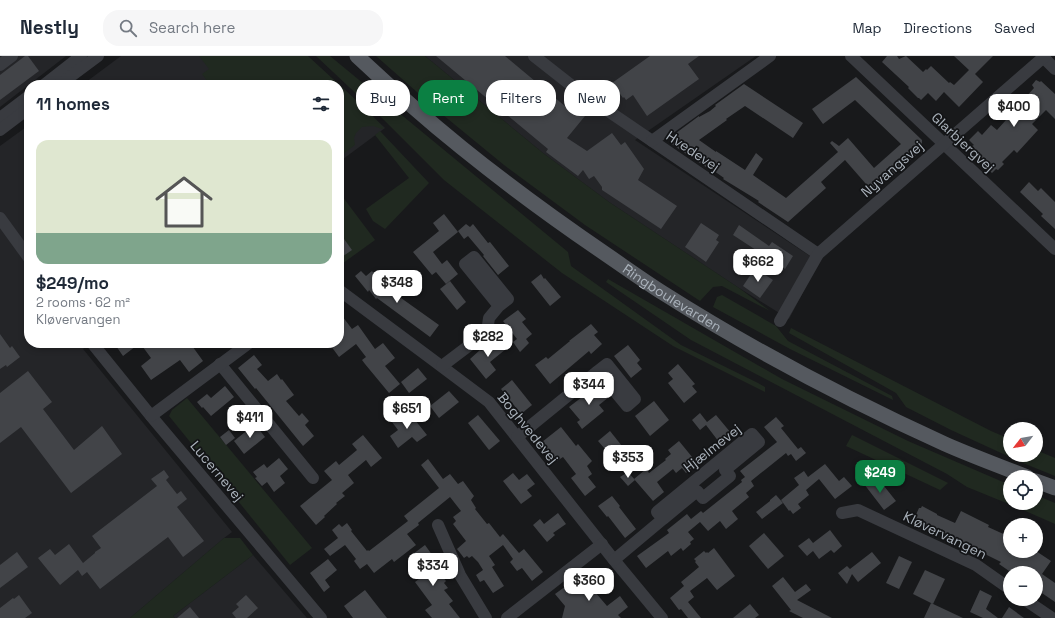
<!DOCTYPE html>
<html lang="en">
<head>
<meta charset="utf-8">
<style>
  :root { --surface:#fff; --page:#f6f6f7; --text:#1f2937; --muted:#747a83; --line:#e0e1e3; --accent:#0b8043 }
  body { margin:0; font-family:"Space Grotesk",sans-serif; background:var(--page); color:var(--text); height:100vh; display:flex; flex-direction:column; font-size:15px; white-space:nowrap }
  * { box-sizing:border-box; margin:0 }
  p { font-size:13px; color:var(--muted) }
  .icon { flex:none; width:22px; height:22px; fill:none; stroke:currentColor; stroke-width:2; stroke-linecap:round; stroke-linejoin:round }
  .map { position:relative; flex:1; overflow:hidden }
  .details { position:absolute; left:24px; top:24px; width:320px; height:268px; display:flex; flex-direction:column; background:var(--surface); border-radius:16px; box-shadow:0 2px 6px #0003 }
  .details>* { flex:none }
  .hud { position:absolute; left:356px; top:24px; width:380px; height:36px; display:flex; gap:8px }
  .needle { width:26px; rotate:239deg }
  .tools { position:absolute; left:1003px; top:366px; display:grid; gap:8px }
  .tools a { display:grid; place-items:center; width:40px; height:40px; border-radius:50%; background:var(--surface); box-shadow:0 2px 6px #0003; font-size:20px }
  .price { position:absolute; translate:-50% -34px; padding:0 9px; border-radius:8px; background:#fff; color:#222; font-size:13px; line-height:26px; filter:drop-shadow(0 1px 2px #0008) }
  .price::after { content:''; position:absolute; left:50%; top:24px; width:12px; height:9px; margin-left:-6px; background:inherit; clip-path:polygon(0 0,100% 0,50% 100%) }
  .price.active { background:var(--accent); color:#fff }
  ul { padding:0; list-style:none }
  li { display:grid; align-content:center; gap:8px; height:212px; padding:0 12px }
  li span { display:grid; place-items:center; height:124px; border-radius:12px; color:#555 }
  li>.icon { margin-inline-start:auto }
  span .icon { width:72px; height:72px; fill:#fffc; stroke-width:1 }
  li b { font-size:17px }
  h2 { display:flex; justify-content:space-between; align-items:center; height:48px; padding:0 12px; font-size:17px }
  .tag { padding:0 14px; border-radius:16px; background:var(--surface); box-shadow:0 2px 6px #0003; font-size:14px; line-height:36px }
  .tag.active { background:var(--accent); color:#fff }
  header { display:flex; align-items:center; gap:24px; box-sizing:border-box; height:56px; padding:0 20px; background:var(--surface); border-bottom:1px solid var(--line) }
  header strong { font-size:19px }
  nav { display:flex; gap:22px; margin-inline-start:auto; font-size:14px }
  .search { width:280px; height:36px; background:var(--page); display:flex; align-items:center; gap:10px; box-sizing:border-box; padding:0 14px; border-radius:16px; color:var(--muted); font-size:15px }
  .map>svg:first-child { display:block }
  .built { fill:#242528 }
  .green { fill:#202920 }
  .building { fill:#424448 }
  .lines { fill:none; stroke-linecap:round; stroke-linejoin:round }
  .minor { stroke:#393b40; stroke-width:12 }
  .major { stroke:#55595f; stroke-width:15 }
  .labels { text-anchor:middle; dominant-baseline:central; stroke-width:3.5; stroke-linejoin:round; paint-order:stroke }
  .street-label { font-size:14px; fill:#aab2bb; stroke:#131416 }
</style>
</head>
<body>
<header>
<strong>Nestly</strong>
<div class="search"><svg class="icon" aria-label="search" viewBox="0 0 24 24"><circle cx="10" cy="10" r="6"/><path d="M15 15l6 6"/></svg>Search here</div>
<nav><a>Map</a><a>Directions</a><a>Saved</a></nav>
</header>
<div class="map">
<svg width="1055" height="562" viewBox="0 0 1055 562">
  <rect width="100%" height="100%" fill="#18191b"/>
  <!-- built -->
  <g class="built">
    <path d="M0 0H66L0 51Z"/>
    <path d="M121 0H307L339 29H82Z"/>
    <path d="M425 0H756L635 84 819 206 789 263 739 232 609 146 543 97Z"/>
    <path d="M339 29 385 72 339 106Z"/>
    <path d="M29 69V287H91L83 293 232 476 224 482 130 562H0V90Z"/>
    <path d="M253 499 307 562H175L173 560Z"/>
  </g>
  <!-- green -->
  <g class="green">
    <path d="M199 0H308L369 56 384 72 382 73 373 70 362 71 356 77 354 82 355 89 339 101V29H210L202 18 209 13Z"/>
    <path d="M316 0H330L568 196 571 210 681 289 758 327 765 331V336L673 290 562 217 444 124 382 62Z"/>
    <path d="M376 0H425L543 97 609 146 739 232 770 255 722 230 713 231 700 245 585 169 504 109 443 59Z"/>
    <path d="M380 75 429 127 385 173 373 165 366 153 409 122 375 79Z"/>
    <path d="M339 136 375 184 339 210Z"/>
    <path d="M608 223 782 323 908 385 1010 429V447H1036V439L1055 447V468L1021 453 967 431 947 418 691 284 606 226Z"/>
    <path d="M722 239 776 270 788 285 892 340 893 344 790 293 713 251 717 241Z"/>
    <path d="M791 272 991 375 1010 383V399H1036V394L1055 402V420L1023 407 951 374 906 351 896 337 789 277Z"/>
    <path d="M187 342 312 492 290 509 169 360 172 354Z"/>
    <path d="M852 379 948 427 940 434 846 390Z"/>
    <path d="M224 482H240L253 499 173 560 175 562H130Z"/>
  </g>
  <!-- building -->
  <g class="building">
    <path d="M25 0H28L39 15 0 44V19Z"/>
    <path d="M436 0H505L572 56 575 52 585 60 567 82 587 95 612 77 621 89 625 86 644 113 638 124 677 150 661 173 602 134V131L594 120 589 123 583 114 578 120 546 96 548 93Z"/>
    <path d="M650 0H699L688 8 699 23 647 60 633 39 626 44 624 41 623 42 612 27Z"/>
    <path d="M887 0H897L899 3 906 0 923 16 926 13 927 14 931 10 949 27 950 26 954 29 969 14 954 0H993L975 18 983 26 959 51 944 36 936 45 928 37 921 44 919 42H918L908 32 909 31 882 6Z"/>
    <path d="M856 21 922 84V94L873 136 845 104 821 126 826 132 788 166 758 146 759 145 723 123 724 122 707 110 706 111 670 87 672 80 699 60V61L710 55 716 50 715 49 744 28 803 67 793 82 745 50 726 63 727 64 699 84 716 96V95L745 114 756 97 763 103 753 119 786 142 838 96 830 87 832 85 839 90 848 82 874 112 901 88 855 44 823 68 812 53Z"/>
    <path d="M1036 24 1040 26 1041 25 1055 38V63L1046 54 1032 68 1038 74 1017 97 1014 94 1002 106 1004 108 998 114 996 113 992 117 979 104 982 100 972 90 974 89 969 84 978 75 982 79 991 69 997 74 1014 55 1012 53 1022 42 1024 43 1034 32 1032 29Z"/>
    <path d="M1029 126 1038 135 1041 132 1055 146V173L1041 160 1043 158 1020 136Z"/>
    <path d="M444 158 458 176 433 196 442 208 447 204 458 218 446 228 436 216 432 219 413 196 439 175 433 167Z"/>
    <path d="M701 167 719 179 716 184 719 186 706 206 685 191Z"/>
    <path d="M466 168 470 171 473 168 488 187 490 186 509 210 498 219 483 200 484 199 468 180 464 183 458 175Z"/>
    <path d="M739 169 769 190 772 186 793 200 785 213 733 179Z"/>
    <path d="M339 176 352 194 339 203Z"/>
    <path d="M755 212 773 224 760 242 743 230Z"/>
    <path d="M361 215 366 220 372 215 397 246 401 242 439 269 430 281 377 242 376 243 369 234 368 236 355 220Z"/>
    <path d="M541 218 544 223 545 222 561 241 550 250 531 226Z"/>
    <path d="M450 225 466 246 457 254 440 233Z"/>
    <path d="M518 254 526 263 522 266 532 278 526 283 529 287 520 296 513 286 517 283 503 265Z"/>
    <path d="M339 256 352 273 358 269 375 293 383 287 395 302 385 310 400 328 389 337 365 308 362 304 366 301 356 288 339 301 331 290 335 287H339Z"/>
    <path d="M591 268 598 276 594 279 602 288 591 298 589 295 550 328 535 309 546 301 548 303 570 285H569Z"/>
    <path d="M0 278 10 292 12 290 20 301 7 311 6 309 0 313Z"/>
    <path d="M497 282 506 293 490 306 496 314 486 323 470 303 480 294 481 295Z"/>
    <path d="M114 287H190L203 305 189 316 180 304 151 324 141 310 151 302 140 287 123 300Z"/>
    <path d="M628 289 640 304 637 307 642 313 631 322 614 300Z"/>
    <path d="M254 299 262 309 257 313 268 325 277 318 281 324 282 323 294 339 286 345 299 360 302 357 309 365 305 369 314 380 303 390 256 332 255 333 238 312Z"/>
    <path d="M678 308 695 328 692 330 697 336 684 347 668 327 673 323 668 317Z"/>
    <path d="M418 312 427 323 409 337 401 326Z"/>
    <path d="M28 315 52 346 43 353 74 394 102 370 122 398 71 437 21 371 0 387V337Z"/>
    <path d="M512 324 532 349 521 358 501 333Z"/>
    <path d="M599 328 609 341 599 349 604 355 582 373 577 366 580 364 569 351Z"/>
    <path d="M225 330 234 341 211 360 203 351 202 352 197 346 207 338 211 342Z"/>
    <path d="M449 335 459 346 439 362 430 350Z"/>
    <path d="M654 345 669 364 650 380 635 360Z"/>
    <path d="M407 354 427 379 417 386 412 381 398 392 390 380 398 374 392 366Z"/>
    <path d="M700 357 707 366 716 359 731 377 719 386 706 369 700 374 692 364Z"/>
    <path d="M478 359 500 385 489 394 468 367Z"/>
    <path d="M776 361 784 370 781 372 798 393 801 391 806 397 796 405 791 398 788 400 786 397 751 425 754 430 746 437 749 441 732 455 738 463 726 473 720 465 708 475 700 466 688 476 694 483 690 486 691 488 683 495 681 492 671 500 668 495 646 512 637 500 669 477 667 474 687 458 691 463 701 455 703 457 742 426 741 424 745 421 740 415 777 386 764 371Z"/>
    <path d="M255 368 265 381 244 398 234 385Z"/>
    <path d="M561 371 576 390 578 388 592 405 587 410 592 418 588 421 596 431 585 440 571 422 576 418 563 401 557 405 542 386Z"/>
    <path d="M229 374 235 382 226 389 220 381Z"/>
    <path d="M610 375 630 400 619 409 598 385Z"/>
    <path d="M363 379 382 402 371 411 366 404 348 419 354 427 342 437 345 440 336 447 337 448 324 460 325 461 316 469 300 450 332 424 324 415 336 405 339 409 357 394 352 388Z"/>
    <path d="M679 385 697 407 686 417 682 412 676 417 673 413 657 426 664 436 653 445 634 423 646 413 649 417 666 404 665 403 671 398 668 394Z"/>
    <path d="M279 402 288 413 280 420 285 427 274 436 267 426 262 430 255 422 257 421 253 416 264 408 267 412Z"/>
    <path d="M428 403 443 423 450 418 458 428 463 425 474 440 471 444 476 452 475 453 487 468 489 467 500 481 503 478 519 497 524 493 543 516 532 525 522 512 517 515 510 506 513 503 503 489 489 500 495 509 492 511 504 530 493 537 484 524 480 526 476 519 483 514 478 506 472 500 469 502 467 500 464 502 457 493 466 485 453 468 456 465 453 461 461 455 450 441 418 467 419 469 407 478 416 489 394 506 392 503 374 517 367 508 360 513 354 505 356 503 345 489 330 500 324 493 338 482 332 474 339 468 342 471 347 467 352 474 351 475 367 495 368 494 369 495 408 465 404 460 439 432 421 409Z"/>
    <path d="M825 408 839 425 844 421 852 430 835 443 819 423 806 434 809 439 798 448 801 452 793 458 790 454 789 455 781 444 799 429 794 422 804 415 808 421Z"/>
    <path d="M164 414 169 421 166 424 177 438 181 435 187 443 177 451 204 485 183 501 168 481 100 533 87 516 82 520 78 514 60 529 38 502 50 493 55 499 69 488 83 507 95 497V496L101 492 92 480 157 430 151 423Z"/>
    <path d="M628 416 635 424 628 430 620 421Z"/>
    <path d="M513 417 519 424 527 418 535 428 527 434 532 440 521 448 503 425Z"/>
    <path d="M872 422 880 433 884 430 896 445 884 454 864 428Z"/>
    <path d="M776 439 783 447 762 463 756 456 770 445V444Z"/>
    <path d="M612 440 620 450 619 451 636 473 625 482 608 460 607 461 598 450Z"/>
    <path d="M922 450 937 458V459L955 467 961 455 989 469 988 471 1010 481V495H1036L1051 505 1042 518 1055 527V546L1036 533V517H1012L999 508 1001 506 914 463 919 452H921Z"/>
    <path d="M558 457 566 468 553 477 555 479 547 486 533 469 540 463 544 468Z"/>
    <path d="M830 474 842 490 834 497 831 494 819 503 813 495 807 500 798 490 809 482 813 487Z"/>
    <path d="M764 477 784 500 768 513 749 490Z"/>
    <path d="M425 489 435 503 431 506 446 525 444 527 448 532 444 534 453 545 449 548 460 562H432L425 554 432 549 415 526 419 523 414 518 423 511 413 498Z"/>
    <path d="M714 492 735 520 717 534 707 522 690 535 694 541 688 546 701 562H688L681 553 679 554 670 542 684 530 681 526 699 511 695 506 696 505 694 503 704 495 706 497 707 496 708 497Z"/>
    <path d="M17 496 28 511 0 532V509Z"/>
    <path d="M872 496 881 507 858 526 852 518 847 528 838 517 847 510 850 513Z"/>
    <path d="M899 500 912 506 899 533 886 527Z"/>
    <path d="M328 503 337 514 325 524 330 531 324 536 310 517Z"/>
    <path d="M925 514 945 523 933 548 913 538Z"/>
    <path d="M595 517 604 528 601 530 602 531 595 536 607 550 620 540 628 551 618 559 621 562H562L565 550 555 538 566 530 571 537Z"/>
    <path d="M783 521 795 536 806 528 811 534 797 544 832 562H803L789 555 791 554 772 530Z"/>
    <path d="M365 534 379 552 387 562H353L344 550Z"/>
    <path d="M980 534 992 540 986 553 998 562H983L970 556Z"/>
    <path d="M19 539 32 557 25 562H0V552L13 542 14 543Z"/>
    <path d="M246 539 258 552 247 562H236L232 557 239 551 236 548Z"/>
    <path d="M931 547 963 562H924Z"/>
    <path d="M750 548 759 559 755 562H733Z"/>
    <path d="M190 551 199 562H177Z"/>
    <path d="M1009 551 1024 562H1002Z"/>
  </g>
  <g class="lines">
    <!-- minor -->
    <g class="minor">
      <path d="M534 0 576 33 818 198"/>
      <path d="M851 0 1055 193"/>
      <path d="M1042 0 1055 13"/>
      <path d="M0 9 12 0"/>
      <path d="M44 29 81 0"/>
      <path d="M59 29 98 0"/>
      <path d="M0 62 29 40"/>
      <path d="M0 74 29 52"/>
      <path d="M652 85 770 0"/>
      <path d="M0 162 29 202"/>
      <path d="M339 234 429 301 489 346 614 504 662 562"/>
      <path d="M780 265 818 198 1045 0"/>
      <path d="M92 287 151 360 321 562"/>
      <path d="M220 308 313 422"/>
      <path d="M442 310 487 276 489 262 499 250 465 208 474 201 508 243 499 250"/>
      <path d="M151 360 249 287"/>
      <path d="M517 381 598 315 607 308 635 343 627 350 598 315"/>
      <path d="M842 457 858 454 976 509 1010 533"/>
      <path d="M438 469 460 519 486 562"/>
      <path d="M614 504 663 463 657 456 752 378 759 386 725 414 730 420 703 442 697 435 663 463"/>
      <path d="M1024 543 1052 562"/>
      <path d="M507 562 602 488"/>
    </g>
    <!-- major -->
    <g class="major">
      <path id="s1" d="M357 0C391 32 426 63 462 92 509 130 557 165 607 199 626 212 644 225 663 237 753 294 848 344 945 388 972 400 1000 410 1027 421"/>
      <path d="M1036 425 1055 432"/>
    </g>
  </g>
  <g class="labels">
    <!-- street labels -->
    <g class="street-label">
      <text transform="translate(963 86) rotate(43)">Glarbjergvej</text>
      <text transform="translate(693 95) rotate(34)">Hvedevej</text>
      <text transform="translate(892 113) rotate(-41)">Nyvangsvej</text>
      <text stroke="none"><textPath href="#s1" startOffset="398">Ringboulevarden</textPath></text>
      <text transform="translate(528 372) rotate(51)">Boghvedevej</text>
      <text transform="translate(712 392) rotate(-38)">Hjælmevej</text>
      <text transform="translate(217 415) rotate(50)">Lucernevej</text>
      <text transform="translate(945 479) rotate(26)">Kløvervangen</text>
    </g>
  </g>
</svg>
<div class="tools">
<a><svg class="needle" viewBox="-14 -14 28 28"><path d="M0-13l5 13h-10z" fill="#e53935"/><path d="M0 13l5-13h-10z" fill="#747a83"/></svg></a>
<a><svg class="icon" aria-label="locate" viewBox="0 0 24 24"><circle cx="12" cy="12" r="6"/><path d="M12 2v4M12 18v4M2 12h4M18 12h4"/></svg></a>
<a>+</a>
<a>−</a>
</div>
<b class="price" style="left:1014px;top:72px">$400</b>
<b class="price" style="left:758px;top:227px">$662</b>
<b class="price" style="left:397px;top:248px">$348</b>
<b class="price" style="left:488px;top:302px">$282</b>
<b class="price" style="left:589px;top:350px">$344</b>
<b class="price" style="left:407px;top:374px">$651</b>
<b class="price" style="left:250px;top:383px">$411</b>
<b class="price" style="left:628px;top:423px">$353</b>
<b class="price active" style="left:880px;top:438px">$249</b>
<b class="price" style="left:433px;top:531px">$334</b>
<b class="price" style="left:589px;top:546px">$360</b>
<div class="hud">
<a class="tag">Buy</a>
<a class="tag active">Rent</a>
<a class="tag">Filters</a>
<a class="tag">New</a>
</div>
<section class="details">
<h2>11 homes<svg class="icon" aria-label="filters" viewBox="0 0 24 24"><path d="M4 7h16M4 17h16"/><circle cx="9" cy="7" r="2"/><circle cx="15" cy="17" r="2"/></svg></h2>
<ul>
<li><span style="background:linear-gradient(#dfe7d0 75%,#7fa58c 0)"><svg class="icon" aria-label="home" viewBox="0 0 24 24"><path d="M3 11l9-7 9 7M6 9v11h12V9"/></svg></span><div><b>$249/mo</b><p>2 rooms · 62 m²</p><p>Kløvervangen</p></div></li>
</ul>
</section>
</div>
</body>
</html>
